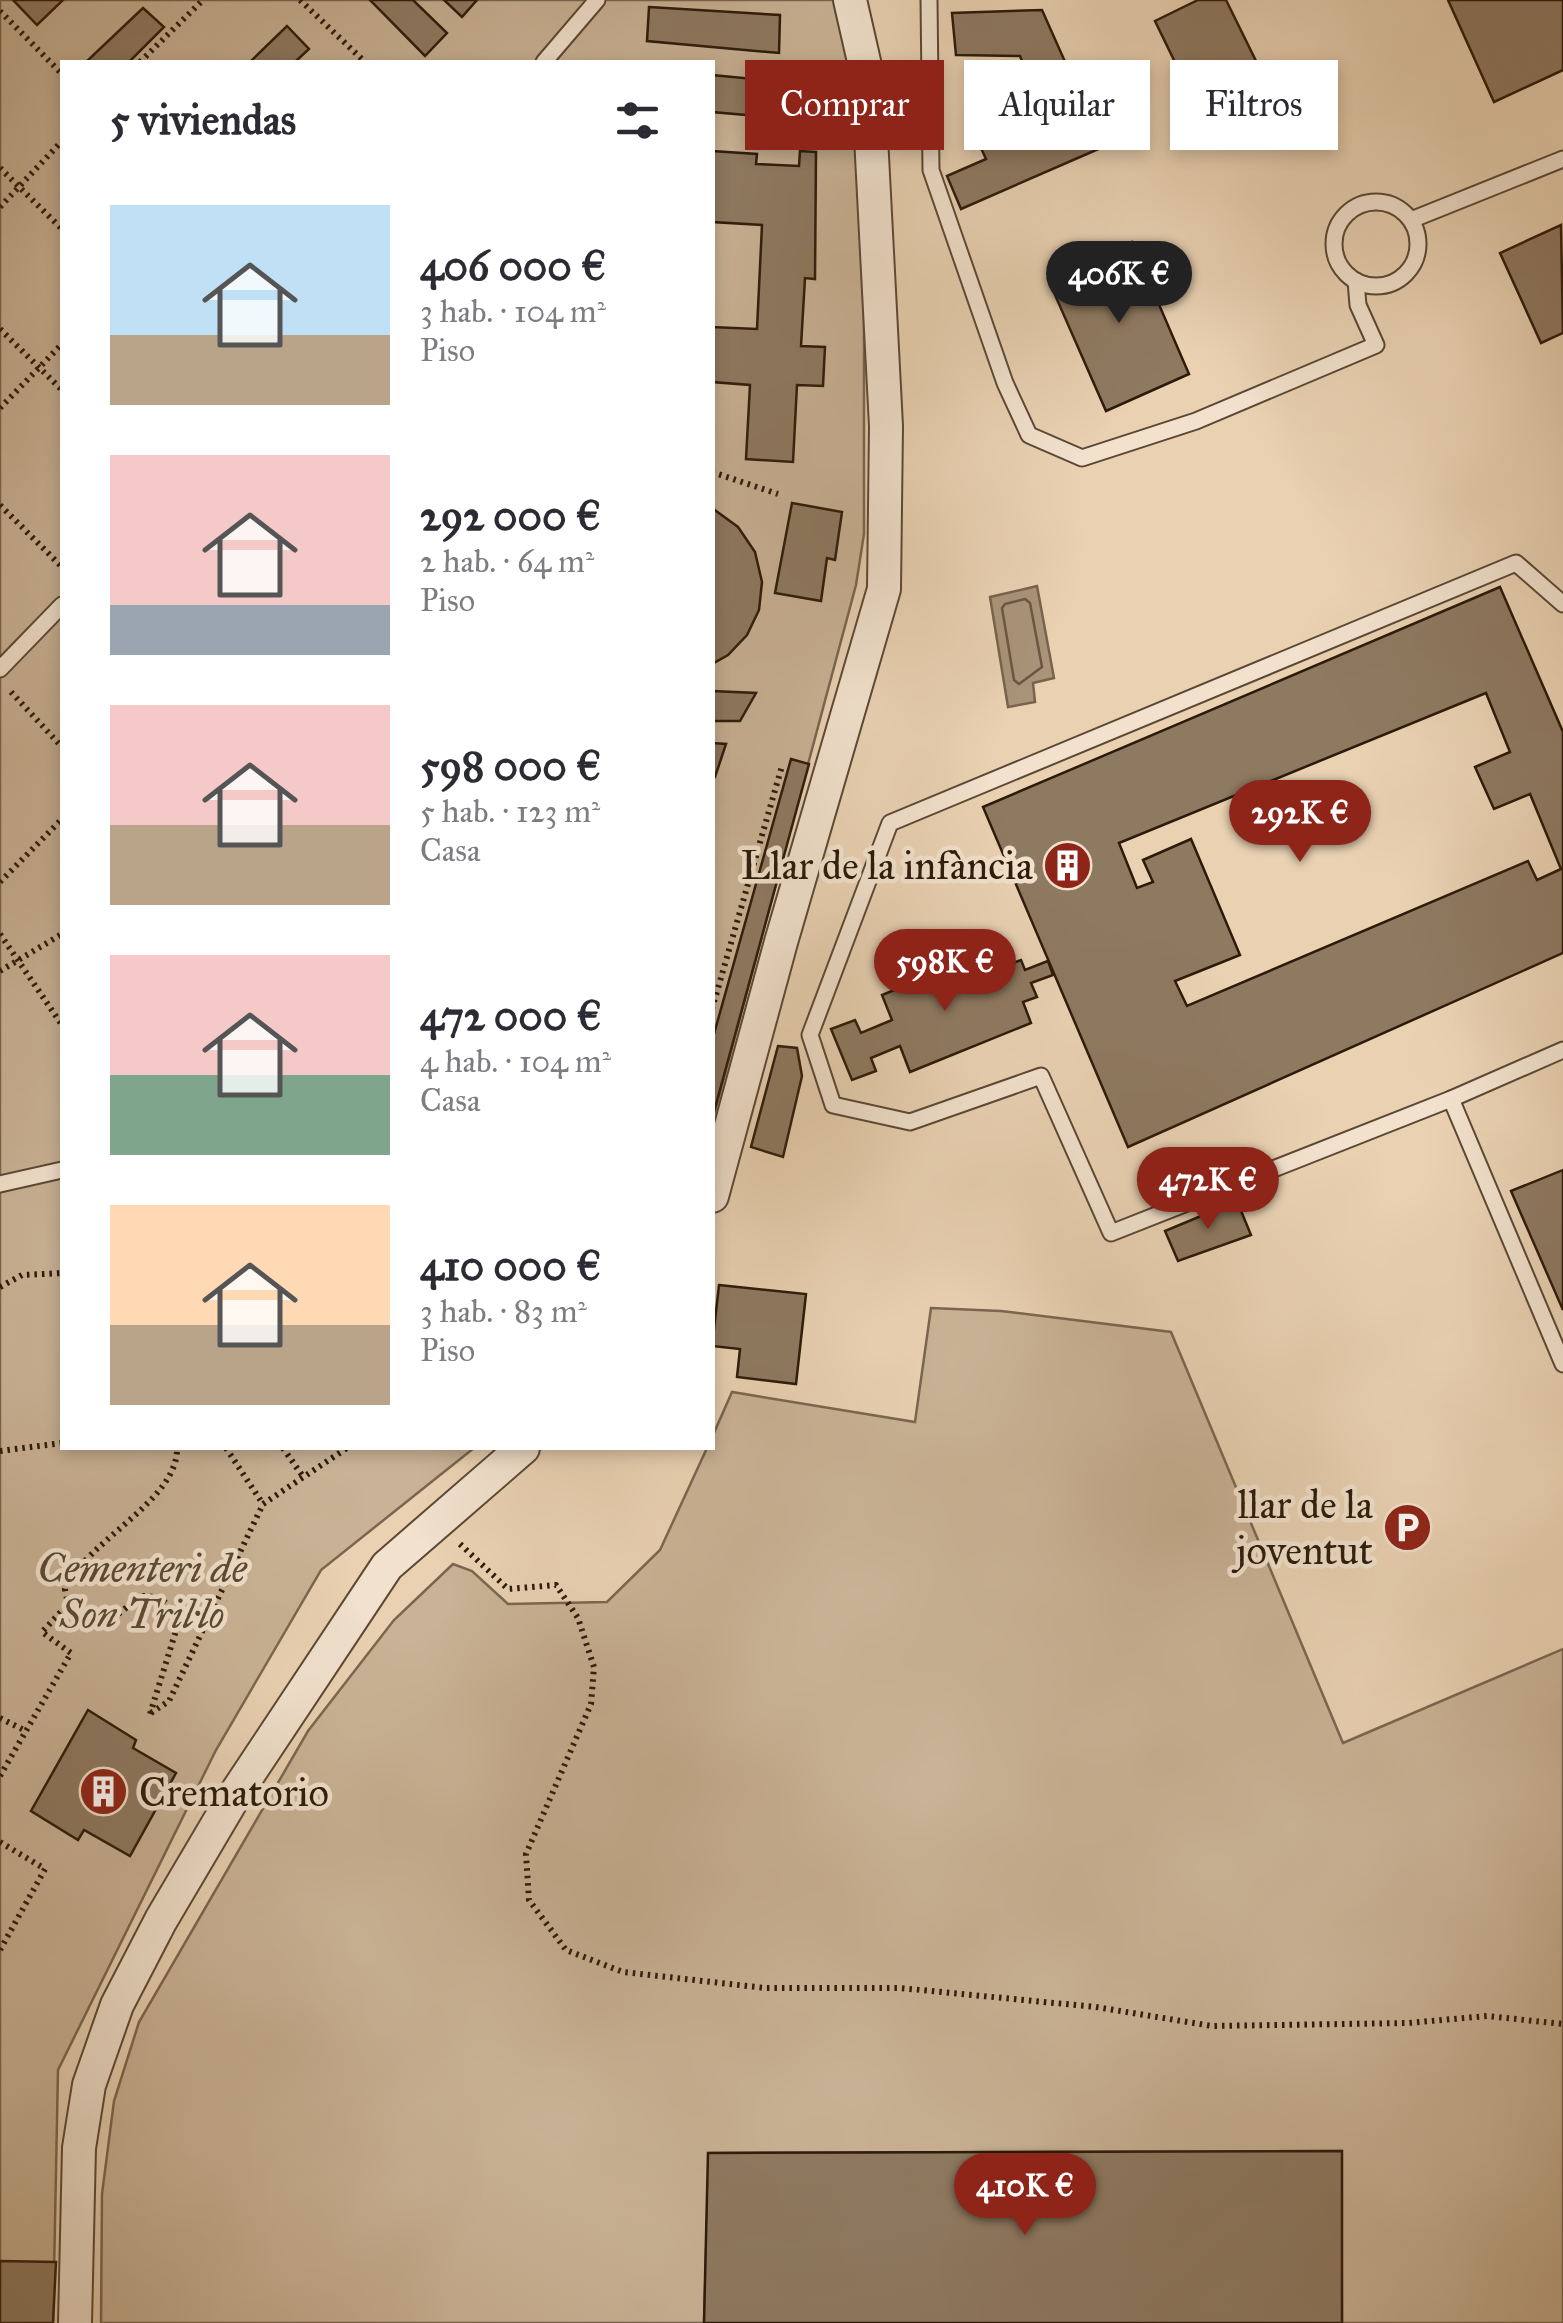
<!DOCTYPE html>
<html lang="es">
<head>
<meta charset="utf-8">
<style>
  :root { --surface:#fff; --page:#f7f7f7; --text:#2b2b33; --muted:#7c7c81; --accent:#8f2418 }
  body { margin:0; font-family:"IM FELL Great Primer",serif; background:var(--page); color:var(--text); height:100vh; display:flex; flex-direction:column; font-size:38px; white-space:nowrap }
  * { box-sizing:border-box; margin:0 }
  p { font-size:32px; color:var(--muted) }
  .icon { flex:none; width:55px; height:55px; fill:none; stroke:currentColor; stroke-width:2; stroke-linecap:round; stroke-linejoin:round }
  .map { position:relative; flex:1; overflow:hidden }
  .side { position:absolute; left:60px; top:60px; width:655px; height:1390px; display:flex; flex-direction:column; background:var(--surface); border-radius:0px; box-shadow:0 5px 15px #0003 }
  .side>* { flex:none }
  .guide { position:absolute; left:745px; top:60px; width:668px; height:90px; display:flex; gap:20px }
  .price { position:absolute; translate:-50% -85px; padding:0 22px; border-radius:35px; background:var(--accent); color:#fff; font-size:32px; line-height:65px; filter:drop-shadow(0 2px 5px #0008) }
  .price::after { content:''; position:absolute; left:50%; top:60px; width:30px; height:22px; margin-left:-15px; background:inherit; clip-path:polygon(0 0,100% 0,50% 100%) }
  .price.current { background:#222; color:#fff }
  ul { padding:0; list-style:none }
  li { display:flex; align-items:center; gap:30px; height:250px; padding:0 50px }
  li span { display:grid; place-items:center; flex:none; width:280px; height:200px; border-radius:0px; color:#555 }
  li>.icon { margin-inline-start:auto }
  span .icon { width:120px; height:120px; fill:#fffc; stroke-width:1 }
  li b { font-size:42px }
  h2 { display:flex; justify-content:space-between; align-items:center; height:120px; padding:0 50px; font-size:42px }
  .pill { padding:0 35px; border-radius:0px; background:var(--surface); box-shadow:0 5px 15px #0003; font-size:35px; line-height:90px }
  .pill.current { background:var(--accent); color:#fff }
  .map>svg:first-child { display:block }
  .green { fill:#c9b295; stroke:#7a6650; stroke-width:2.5 }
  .water { fill:#a99379; stroke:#77634d; stroke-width:2.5 }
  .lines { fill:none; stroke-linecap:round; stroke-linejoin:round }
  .shore { stroke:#6a5642; stroke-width:2.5 }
  .building { fill:#8e7961; stroke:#2c1a0a; stroke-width:2.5; fill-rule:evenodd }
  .service-casing { stroke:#5b4834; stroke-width:19 }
  .minor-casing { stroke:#5b4834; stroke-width:36 }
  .path { stroke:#2c1a0a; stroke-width:6; stroke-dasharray:2.5 5; stroke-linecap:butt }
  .service { stroke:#f1e1cd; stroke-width:15 }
  .minor { stroke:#f1e1cd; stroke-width:32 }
  .labels { text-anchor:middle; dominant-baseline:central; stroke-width:9; stroke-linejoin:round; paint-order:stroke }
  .poi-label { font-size:40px; fill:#2c1a0a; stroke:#f1e1cd; text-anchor:end }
  .park-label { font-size:40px; font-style:italic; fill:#5b4834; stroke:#f1e1cd }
</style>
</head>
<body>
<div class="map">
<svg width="1563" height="2323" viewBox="0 0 1563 2323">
  <rect width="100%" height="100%" fill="#e9d1b2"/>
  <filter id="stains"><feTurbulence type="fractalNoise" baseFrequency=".002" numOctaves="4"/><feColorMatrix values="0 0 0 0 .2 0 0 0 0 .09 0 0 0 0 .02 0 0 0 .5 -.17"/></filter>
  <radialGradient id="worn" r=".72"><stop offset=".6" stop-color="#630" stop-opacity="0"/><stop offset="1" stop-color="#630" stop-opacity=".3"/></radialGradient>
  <!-- green -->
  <g class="green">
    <path d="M0 0H837L852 79 864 247V534L856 585 713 1119 712 62H62V1448H474L321 1570 216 1750 58 2070 53 2323H0Z"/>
    <path d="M931 1308 1001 1311 1171 1332 1343 1743 1563 1649V2323H1342L1341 2151 709 2153 704 2323H101L102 2194 114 2101 139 2022 308 1731 394 1620 453 1564 472 1571 508 1604 607 1602 660 1550 707 1448H712L713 1435 732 1392 915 1422Z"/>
  </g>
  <!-- water -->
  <path class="water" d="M1037 586 1054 678 1033 683 1035 702 1008 707 990 597Z"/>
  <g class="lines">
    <!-- shore -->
    <path class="shore" d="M1025 599 1030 603 1042 667 1019 684 1014 680 1002 608 1005 604Z"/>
  </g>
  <!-- building -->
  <g class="building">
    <path d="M13 0H63L37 25Z"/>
    <path d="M370 0H413L447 33 425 56Z"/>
    <path d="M444 0H477L462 17Z"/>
    <path d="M1198 0H1226L1256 61 1190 93 1155 21Z"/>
    <path d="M1448 0H1563V70L1494 102Z"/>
    <path d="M649 7 780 15 779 53 647 41Z"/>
    <path d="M143 8 164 27 129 62H86Z"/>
    <path d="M1042 10 1103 147 961 209 947 176 986 159 971 126 1036 96 1020 56 956 55 952 13Z"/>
    <path d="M287 26 309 49 295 62H250Z"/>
    <path d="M712 75 796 83 795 119 712 112Z"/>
    <path d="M712 151 757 154 756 164 799 166 800 151 816 152 815 279 805 278 801 346 825 347 823 386 797 385 793 462 746 459 750 385 712 382V327L757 329 762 225 712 222Z"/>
    <path d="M1561 225 1563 333 1541 343 1500 253Z"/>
    <path d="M1132 242 1189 374 1106 411 1048 279Z"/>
    <path d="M792 503 842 512 835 560 827 558 821 601 775 593Z"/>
    <path d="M712 508 738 527 755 552 762 582 759 610 747 635 728 655 712 664Z"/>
    <path d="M1500 587 1563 732V953L1128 1147 983 807ZM1486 693 1510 752 1475 767 1494 809 1530 794 1561 869 1537 880 1528 861 1187 1006 1175 981 1240 955 1191 839 1143 860 1153 882 1137 888 1119 843Z"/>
    <path d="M712 691 756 693 740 721H712Z"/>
    <path d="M712 743 726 744 715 777 712 776Z"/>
    <path d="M791 759 809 764 712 1119V1041Z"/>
    <path d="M993 950 1000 968 1021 960 1025 970 1048 961 1053 975 1031 983 1037 997 1023 1002 1031 1023 910 1072 900 1046 871 1058 876 1071 852 1080 831 1029 855 1020 861 1033 892 1020 882 995Z"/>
    <path d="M778 1046 797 1048 802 1076 783 1157 751 1147Z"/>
    <path d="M1563 1170V1310L1511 1191Z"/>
    <path d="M1237 1201 1251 1235 1178 1261 1165 1231Z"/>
    <path d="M719 1285 806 1294 796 1384 737 1377 740 1349 712 1346Z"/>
    <path d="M88 1710 136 1740 133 1748 176 1773 130 1856 84 1830 78 1840 31 1811Z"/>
    <path d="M1342 2151V2323H704L708 2153Z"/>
    <path d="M0 2261 56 2262 53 2323H0Z"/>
  </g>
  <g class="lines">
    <defs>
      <g id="service">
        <path d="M929 0 931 170 1005 383 1029 435 1082 458 1196 421 1376 345 1358 305 1356 281"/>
        <path d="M544 62 597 0"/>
        <circle cx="1376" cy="244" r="42"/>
        <path d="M1411 220 1563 159"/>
        <path d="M1563 604 1516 563 890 823 810 1035 833 1105 910 1122 1041 1076 1111 1233 1451 1099 1563 1364"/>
        <path d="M0 669 62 605"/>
        <path d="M1451 1099 1563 1050"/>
        <path d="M0 1184 62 1170"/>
      </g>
      <g id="minor">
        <path d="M712 1196 781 942 884 589 886 426 868 79 850 0"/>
        <path d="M75 2323 79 2148 89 2085 117 2005 161 1920 236 1793 387 1566 523 1448"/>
      </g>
    </defs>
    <!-- service casing -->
    <use href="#service" class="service-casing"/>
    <!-- minor casing -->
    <use href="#minor" class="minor-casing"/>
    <!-- path -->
    <g class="path">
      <path d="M300 0 365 62"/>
      <path d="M0 11 62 74"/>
      <path d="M140 62 203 0"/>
      <path d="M0 168 62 229"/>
      <path d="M0 207 62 141"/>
      <path d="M0 329 62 390"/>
      <path d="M0 408 62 344"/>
      <path d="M712 472 778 494"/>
      <path d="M0 505 62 567"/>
      <path d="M11 692 62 747"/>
      <path d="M0 882 62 819"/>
      <path d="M0 934 62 1025"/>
      <path d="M0 971 62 934"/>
      <path d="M712 1009 782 766"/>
      <path d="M0 1287 22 1275 62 1273"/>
      <path d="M226 1448 263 1504"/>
      <path d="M283 1448 304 1478"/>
      <path d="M0 1451 62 1443"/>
      <path d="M460 1544 508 1589 556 1585 578 1618 594 1667 591 1704 526 1854 529 1900 566 1950 623 1972 765 1988H900L1096 2007 1212 2026 1408 2023 1487 2016 1563 2024"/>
      <path d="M151 1713 169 1701 263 1504 347 1448"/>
      <path d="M150 1714 179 1621C172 1604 159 1595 141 1596 130 1603 118 1617 106 1621 83 1629 67 1609 65 1589 86 1541 178 1501 177 1448"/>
      <path d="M0 1718 26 1731"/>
      <path d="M0 1776 71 1653 42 1632 69 1603"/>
      <path d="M0 1842 45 1869 0 1950"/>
    </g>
    <!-- service -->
    <use href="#service" class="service"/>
    <!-- minor -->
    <use href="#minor" class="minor"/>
  </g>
  <!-- icons -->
  <defs>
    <symbol id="building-disc" viewBox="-11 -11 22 22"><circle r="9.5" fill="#8f2418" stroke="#f1e1cd"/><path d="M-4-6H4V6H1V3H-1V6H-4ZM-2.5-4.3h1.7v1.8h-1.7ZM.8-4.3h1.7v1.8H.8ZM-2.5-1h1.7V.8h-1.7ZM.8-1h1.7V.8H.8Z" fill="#fff"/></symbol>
    <symbol id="parking-disc" viewBox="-11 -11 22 22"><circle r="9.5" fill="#8f2418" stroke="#f1e1cd"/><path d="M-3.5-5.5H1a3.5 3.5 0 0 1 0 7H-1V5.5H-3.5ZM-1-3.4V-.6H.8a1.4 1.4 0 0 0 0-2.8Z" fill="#fff"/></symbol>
  </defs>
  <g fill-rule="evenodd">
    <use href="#building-disc" x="1040" y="838" width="55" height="55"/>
    <use href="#parking-disc" x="1380" y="1500" width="55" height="55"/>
    <use href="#building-disc" x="76" y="1764" width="55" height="55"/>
  </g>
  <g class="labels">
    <!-- poi labels -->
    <g class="poi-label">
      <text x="1033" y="865">Llar de la infància</text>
      <text x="1373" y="1504">llar de la<tspan x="1373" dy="46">joventut</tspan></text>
      <text x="139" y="1792" text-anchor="start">Crematorio</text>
    </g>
    <!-- park labels -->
    <g class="park-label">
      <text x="142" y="1568">Cementeri de<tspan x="142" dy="46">Son Tril·lo</tspan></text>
    </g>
  </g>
  <rect width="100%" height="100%" filter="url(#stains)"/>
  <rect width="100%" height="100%" fill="url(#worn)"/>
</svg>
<b class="price current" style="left:1119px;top:326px">406K €</b>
<b class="price" style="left:1300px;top:865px">292K €</b>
<b class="price" style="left:945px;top:1014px">598K €</b>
<b class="price" style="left:1208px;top:1232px">472K €</b>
<b class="price" style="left:1025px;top:2238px">410K €</b>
<div class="guide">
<a class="pill current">Comprar</a>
<a class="pill">Alquilar</a>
<a class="pill">Filtros</a>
</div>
<section class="side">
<h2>5 viviendas<svg class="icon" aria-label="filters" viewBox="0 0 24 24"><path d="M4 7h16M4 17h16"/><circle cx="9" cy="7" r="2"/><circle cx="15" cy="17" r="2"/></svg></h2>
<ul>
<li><span style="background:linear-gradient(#bfe0f5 65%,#b9a48a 0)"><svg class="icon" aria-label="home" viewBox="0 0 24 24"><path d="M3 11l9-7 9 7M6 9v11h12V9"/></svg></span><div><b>406 000 €</b><p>3 hab. · 104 m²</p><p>Piso</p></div></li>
<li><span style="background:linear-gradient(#f6c9c9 75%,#9aa5b1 0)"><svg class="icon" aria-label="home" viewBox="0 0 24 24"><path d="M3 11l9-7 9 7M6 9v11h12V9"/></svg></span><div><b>292 000 €</b><p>2 hab. · 64 m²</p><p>Piso</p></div></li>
<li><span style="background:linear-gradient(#f6c9c9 60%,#b9a48a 0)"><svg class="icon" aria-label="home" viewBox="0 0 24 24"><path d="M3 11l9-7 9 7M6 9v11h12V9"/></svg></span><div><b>598 000 €</b><p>5 hab. · 123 m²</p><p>Casa</p></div></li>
<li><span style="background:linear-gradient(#f6c9c9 60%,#7fa58c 0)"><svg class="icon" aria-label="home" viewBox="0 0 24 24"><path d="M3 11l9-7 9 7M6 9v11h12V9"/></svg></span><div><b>472 000 €</b><p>4 hab. · 104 m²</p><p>Casa</p></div></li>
<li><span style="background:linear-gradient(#ffd9b3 60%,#b9a48a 0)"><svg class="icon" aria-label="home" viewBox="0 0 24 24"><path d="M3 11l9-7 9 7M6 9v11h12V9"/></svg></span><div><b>410 000 €</b><p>3 hab. · 83 m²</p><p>Piso</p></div></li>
</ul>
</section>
</div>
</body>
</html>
